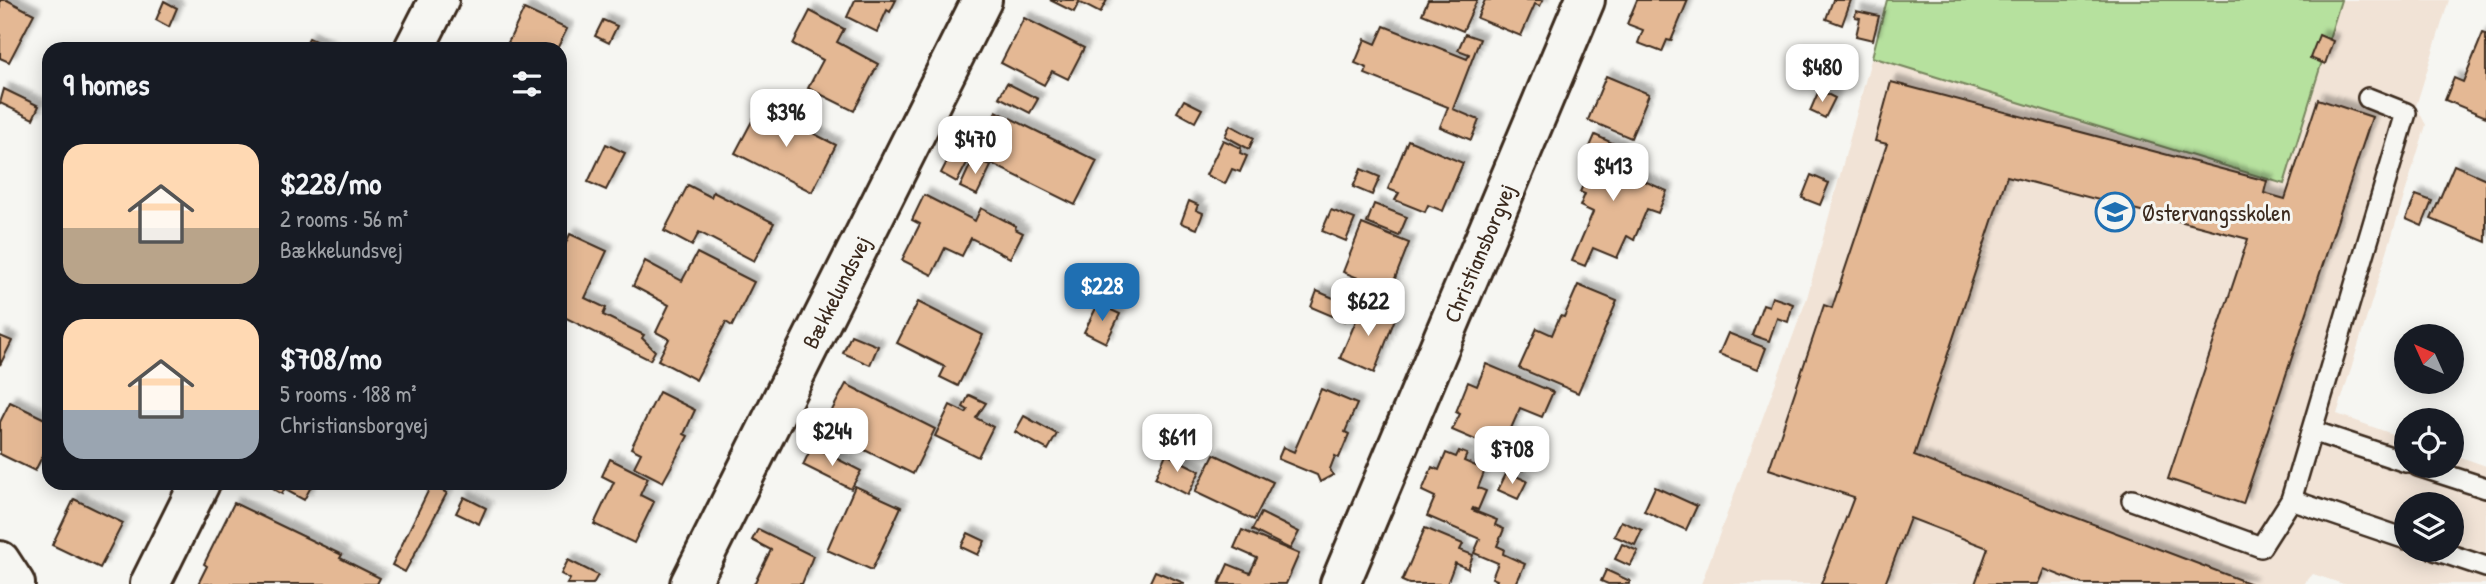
<!DOCTYPE html>
<html lang="en">
<head>
<meta charset="utf-8">
<style>
  :root { --surface:#171b24; --page:#20242c; --text:#f1f3f6; --muted:#9ea1a6; --accent:#1f6fb2 }
  body { margin:0; font-family:"Patrick Hand",sans-serif; background:var(--page); color:var(--text); height:100vh; display:flex; flex-direction:column; font-size:26px; white-space:nowrap }
  * { box-sizing:border-box; margin:0 }
  p { font-size:23px; color:var(--muted) }
  .icon { flex:none; width:38px; height:38px; fill:none; stroke:currentColor; stroke-width:2; stroke-linecap:round; stroke-linejoin:round }
  .map { position:relative; flex:1; overflow:hidden }
  .panel { position:absolute; left:42px; top:42px; width:525px; height:448px; display:flex; flex-direction:column; background:var(--surface); border-radius:21px; box-shadow:0 4px 18px #0003 }
  .panel>* { flex:none }
  .needle { width:46px; rotate:315deg }
  .tools { position:absolute; left:2394px; top:324px; display:grid; gap:14px }
  .tools a { display:grid; place-items:center; width:70px; height:70px; border-radius:50%; background:var(--surface); box-shadow:0 4px 18px #0003; font-size:35px }
  .price { position:absolute; translate:-50% -60px; padding:0 16px; border-radius:14px; background:#fff; color:#222; font-size:23px; line-height:46px; filter:drop-shadow(0 2px 4px #0008) }
  .price::after { content:''; position:absolute; left:50%; top:42px; width:21px; height:16px; margin-left:-10px; background:inherit; clip-path:polygon(0 0,100% 0,50% 100%) }
  .price.current { background:var(--accent); color:#fff }
  ul { padding:0; list-style:none }
  li { display:flex; align-items:center; gap:21px; height:175px; padding:0 21px }
  li span { display:grid; place-items:center; flex:none; width:196px; height:140px; border-radius:21px; color:#555 }
  li>.icon { margin-inline-start:auto }
  span .icon { width:84px; height:84px; fill:#fffc; stroke-width:1 }
  li b { font-size:30px }
  h2 { display:flex; justify-content:space-between; align-items:center; height:84px; padding:0 21px; font-size:30px }
  .map>svg:first-child { display:block }
  .built { fill:#f1e3d6; fill-rule:evenodd }
  .green { fill:#b6e19e; stroke:#78865e; stroke-width:2 }
  .building { fill:#e4b894; stroke:#3b2a1e; stroke-width:2; filter:url(#shadow) }
  .lines { fill:none; stroke-linecap:round; stroke-linejoin:round }
  .lane-casing { stroke:#3b2a1e; stroke-width:24 }
  .street-casing { stroke:#3b2a1e; stroke-width:44 }
  .lane { stroke:#f6f6f2; stroke-width:19 }
  .street { stroke:#f6f6f2; stroke-width:38 }
  .labels { text-anchor:middle; dominant-baseline:central; stroke-width:6; stroke-linejoin:round; paint-order:stroke }
  .poi-label { font-size:23px; fill:#3b2a1e; stroke:#f6f6f2; text-anchor:start }
  .street-label { font-size:23px; fill:#3b2a1e; stroke:#f6f6f2 }
</style>
</head>
<body>
<div class="map">
<svg width="2486" height="584" viewBox="0 0 2486 584">
  <defs>
    <filter id="shadow"><feDropShadow dx="6" dy="-6" stdDeviation="2" flood-color="#0004"/></filter>
  </defs>
  <rect width="100%" height="100%" fill="#f6f6f2"/>
  <filter id="ink" filterUnits="userSpaceOnUse"><feTurbulence type="fractalNoise" baseFrequency=".0143" numOctaves="2"/><feDisplacementMap in="SourceGraphic" scale="14" xChannelSelector="R" yChannelSelector="G"/><feConvolveMatrix kernelMatrix="1 2 1 2 8 2 1 2 1" color-interpolation-filters="sRGB"/></filter>
  <g filter="url(#ink)">
    <!-- built -->
    <path class="built" d="M1887 0H2449L2416 106 2426 125 2337 414 2406 439V466H2452V454L2486 466V584H2343L2313 574 2304 584H1701L1807 298ZM2406 504H2452V550H2406Z"/>
    <!-- green -->
    <path class="green" d="M1887 0H2341L2284 184 1872 57Z"/>
    <!-- building -->
    <g class="building">
      <path d="M0 0H7L34 14 9 62 0 58Z"/>
      <path d="M855 0H896L890 12 887 10 877 32 847 17Z"/>
      <path d="M1050 0H1107L1100 13 1079 2 1074 12Z"/>
      <path d="M1428 0H1477L1463 31 1422 14Z"/>
      <path d="M1485 0H1543L1540 6 1535 4 1521 36 1477 18Z"/>
      <path d="M1637 0H1688L1671 41 1667 40 1662 52 1638 43 1643 30 1627 24Z"/>
      <path d="M1833 0H1851L1842 25 1826 19Z"/>
      <path d="M164 1 177 8 169 27 156 20Z"/>
      <path d="M524 9 567 29 557 49H505Z"/>
      <path d="M810 11 844 29 837 42 878 64 854 111 808 88 823 60 793 44Z"/>
      <path d="M1856 11 1879 16 1873 40 1856 36 1860 18 1855 17Z"/>
      <path d="M1024 18 1084 48 1068 79 1052 71 1044 85 1001 63Z"/>
      <path d="M603 20 617 26 609 43 595 36Z"/>
      <path d="M1384 26 1467 59 1469 54 1458 50 1465 34 1480 39 1453 109 1479 120 1471 140 1440 127 1448 107 1365 74 1367 68 1355 63 1365 39 1376 44Z"/>
      <path d="M2483 33 2486 34V117L2445 100 2454 78 2463 82Z"/>
      <path d="M2319 35 2333 41 2325 64 2310 58Z"/>
      <path d="M309 38 332 49H303Z"/>
      <path d="M1606 76 1649 94 1631 138 1588 120Z"/>
      <path d="M1891 82 2267 181 2264 193 2285 199 2318 99 2372 117 2243 504 2168 479 2248 239 2007 176 1914 456 2251 584H2082L2044 569 2038 584H1975L1988 548 1910 518 1885 584H1821L1854 497 1769 469 1824 305 1832 308 1887 144 1875 141Z"/>
      <path d="M1007 83 1038 99 1030 113 999 97Z"/>
      <path d="M4 89 39 106 33 119 0 103Z"/>
      <path d="M1819 90 1835 98 1825 118 1810 111Z"/>
      <path d="M1184 100 1202 109 1195 122 1177 112Z"/>
      <path d="M760 106 836 145 812 192 735 153Z"/>
      <path d="M996 111 1097 161 1075 205 974 155Z"/>
      <path d="M1230 125 1254 138 1249 149 1225 136Z"/>
      <path d="M1595 135 1621 147 1613 167 1667 191 1658 213 1647 209 1634 240 1627 236 1617 258 1593 248 1585 266 1572 261 1593 212 1580 206 1585 194 1580 192 1594 159 1586 156Z"/>
      <path d="M960 136 977 144 957 182 941 173Z"/>
      <path d="M1223 140 1241 148 1240 153 1247 156 1240 172 1232 169 1225 184 1206 175Z"/>
      <path d="M1408 140 1463 163 1443 211 1428 205 1425 212 1395 200 1399 193 1388 189Z"/>
      <path d="M606 144 625 153 606 190 588 182Z"/>
      <path d="M974 157 991 166 977 195 960 187Z"/>
      <path d="M2454 165 2486 179V242L2431 219Z"/>
      <path d="M1361 169 1380 177 1372 195 1353 187Z"/>
      <path d="M1811 175 1829 183 1820 205 1802 198Z"/>
      <path d="M688 185 711 197 713 192 774 223 754 261 699 232 692 246 664 231Z"/>
      <path d="M924 195 975 221 981 208 1016 226 1015 229 1023 233 1010 258 971 238 962 256 945 248 932 275 902 260 920 224 912 220Z"/>
      <path d="M2416 195 2432 201 2422 226 2406 219Z"/>
      <path d="M1189 201 1198 205 1196 210 1203 213 1197 229 1181 223Z"/>
      <path d="M1374 204 1407 217 1399 236 1367 223Z"/>
      <path d="M1331 210 1355 219 1346 241 1322 231Z"/>
      <path d="M1362 224 1409 243 1390 291 1343 272Z"/>
      <path d="M570 234 607 251 585 298 606 308 603 315 644 335 642 338 655 351 650 360 560 315V256Z"/>
      <path d="M697 253 754 282 732 326 726 322 696 380 658 360 669 339 656 332 669 305 633 286 645 261 682 281Z"/>
      <path d="M1578 285 1617 301 1578 393 1519 368 1537 328 1552 335 1560 316 1564 317Z"/>
      <path d="M1317 291 1350 305 1344 321 1311 307Z"/>
      <path d="M1772 297 1793 304 1788 322 1777 318 1769 341 1752 335 1763 304 1769 306Z"/>
      <path d="M918 302 983 335 958 386 940 377 945 367 897 343Z"/>
      <path d="M1364 302 1396 316 1374 373 1340 358Z"/>
      <path d="M1098 304 1120 314 1106 343 1084 332Z"/>
      <path d="M1728 333 1766 348 1758 369 1719 354Z"/>
      <path d="M851 335 878 346 870 365 843 353Z"/>
      <path d="M0 336 12 341 0 365Z"/>
      <path d="M1486 364 1553 392 1542 417 1520 408 1505 442 1530 453 1523 470 1480 454 1485 444 1452 430 1460 414 1456 412 1468 382 1477 386Z"/>
      <path d="M846 384 935 429 913 474 822 429Z"/>
      <path d="M1321 389 1357 404 1345 432 1349 434 1339 458 1335 456 1330 469 1333 475 1320 482 1317 475 1278 459 1283 447 1294 452Z"/>
      <path d="M659 392 695 410 684 434 688 436 663 482 634 467 641 453 631 448Z"/>
      <path d="M969 395 986 403 976 418 993 427 978 457 935 436 950 405 966 413 968 410 963 407Z"/>
      <path d="M10 402 49 421V443L35 471 0 454V422Z"/>
      <path d="M1024 416 1057 434 1048 450 1015 432Z"/>
      <path d="M812 446 861 471 851 489 803 465Z"/>
      <path d="M1459 451 1467 454 1464 461 1485 470 1478 488 1486 491 1478 510 1473 508 1472 510 1497 520 1495 525 1504 529 1497 546 1504 549 1503 554 1525 564 1516 584H1495L1497 580 1492 578 1498 563 1474 553 1480 539 1427 516 1435 497 1422 491 1432 467 1439 470 1446 453 1456 457Z"/>
      <path d="M1166 454 1200 471 1188 495 1155 478Z"/>
      <path d="M1214 454 1273 482 1254 520 1195 492Z"/>
      <path d="M610 459 648 478 640 495 654 502 634 543 594 524 614 482 602 476Z"/>
      <path d="M1507 472 1527 481 1518 499 1498 490Z"/>
      <path d="M273 483H313L304 500 284 489 282 494 273 489 275 484Z"/>
      <path d="M431 485 447 493 405 572 392 565Z"/>
      <path d="M855 486 901 507 872 570 827 550Z"/>
      <path d="M1655 487 1697 506 1686 530 1644 511Z"/>
      <path d="M464 497 486 508 479 524 456 513Z"/>
      <path d="M74 499 123 523 100 568 52 545Z"/>
      <path d="M234 503 342 555 340 558 380 578 377 584H198L207 566 204 564Z"/>
      <path d="M1261 513 1299 532 1290 549 1252 530Z"/>
      <path d="M1621 521 1642 530 1635 545 1614 536Z"/>
      <path d="M1425 528 1463 544 1460 550 1473 555 1468 569 1455 563 1447 584H1409L1402 581Z"/>
      <path d="M758 529 813 556 802 584H754L771 550 752 540Z"/>
      <path d="M1242 530 1299 554 1286 584H1219L1228 564 1250 573 1257 558 1234 548Z"/>
      <path d="M968 533 985 541 978 555 961 547Z"/>
      <path d="M1622 544 1638 551 1630 566 1615 559Z"/>
      <path d="M568 560 598 575 593 584H567L570 579 561 574Z"/>
      <path d="M1606 570 1630 581 1629 584H1608L1601 581Z"/>
      <path d="M1155 571 1184 583V584H1149Z"/>
    </g>
    <g class="lines">
      <defs>
        <g id="lane">
          <path d="M2312 431 2406 462"/>
          <path d="M2418 466 2486 488"/>
          <path d="M2132 500 2261 547 2291 500 2406 113 2368 98"/>
          <path d="M2291 500 2406 539"/>
          <path d="M2435 550 2486 567"/>
        </g>
        <g id="street">
          <path d="M414 49 439 0"/>
          <path d="M0 561 15 584"/>
          <path d="M150 584 200 483"/>
          <path d="M690 584 982 0"/>
          <path d="M1340 584 1585 0"/>
        </g>
      </defs>
      <!-- lane casing -->
      <use href="#lane" class="lane-casing"/>
      <!-- street casing -->
      <use href="#street" class="street-casing"/>
      <!-- lane -->
      <use href="#lane" class="lane"/>
      <!-- street -->
      <use href="#street" class="street"/>
    </g>
  </g>
  <!-- icons -->
  <defs>
    <symbol id="school-ring" viewBox="-11 -11 22 22"><circle r="9.5" fill="#f6f6f2" stroke="#1f6fb2" stroke-width="1.5"/><path d="M0-5L7-2L0 1L-7-2ZM-4 1L0 2.5L4 1V4Q0 6-4 4Z" fill="#1f6fb2"/></symbol>
  </defs>
  <g fill-rule="evenodd">
    <use href="#school-ring" x="2093" y="190" width="44" height="44"/>
  </g>
  <g class="labels">
    <!-- poi labels -->
    <g class="poi-label">
      <text x="2142" y="212">Østervangsskolen</text>
    </g>
    <!-- street labels -->
    <g class="street-label">
      <text transform="translate(1479 253) rotate(-67)">Christiansborgvej</text>
      <text transform="translate(836 292) rotate(-63)">Bækkelundsvej</text>
    </g>
  </g>
</svg>
<div class="tools">
<a><svg class="needle" viewBox="-14 -14 28 28"><path d="M0-13l5 13h-10z" fill="#e53935"/><path d="M0 13l5-13h-10z" fill="#9ea1a6"/></svg></a>
<a><svg class="icon" aria-label="locate" viewBox="0 0 24 24"><circle cx="12" cy="12" r="6"/><path d="M12 2v4M12 18v4M2 12h4M18 12h4"/></svg></a>
<a><svg class="icon" aria-label="layers" viewBox="0 0 24 24"><path d="M12 4l9 5-9 5-9-5zM3 14l9 5 9-5"/></svg></a>
</div>
<b class="price" style="left:1822px;top:104px">$480</b>
<b class="price" style="left:786px;top:149px">$396</b>
<b class="price" style="left:975px;top:176px">$470</b>
<b class="price" style="left:1613px;top:203px">$413</b>
<b class="price current" style="left:1102px;top:323px">$228</b>
<b class="price" style="left:1368px;top:338px">$622</b>
<b class="price" style="left:832px;top:468px">$244</b>
<b class="price" style="left:1177px;top:474px">$611</b>
<b class="price" style="left:1512px;top:486px">$708</b>
<section class="panel">
<h2>9 homes<svg class="icon" aria-label="filters" viewBox="0 0 24 24"><path d="M4 7h16M4 17h16"/><circle cx="9" cy="7" r="2"/><circle cx="15" cy="17" r="2"/></svg></h2>
<ul>
<li><span style="background:linear-gradient(#ffd9b3 60%,#b9a48a 0)"><svg class="icon" aria-label="home" viewBox="0 0 24 24"><path d="M3 11l9-7 9 7M6 9v11h12V9"/></svg></span><div><b>$228/mo</b><p>2 rooms · 56 m²</p><p>Bækkelundsvej</p></div></li>
<li><span style="background:linear-gradient(#ffd9b3 65%,#9aa5b1 0)"><svg class="icon" aria-label="home" viewBox="0 0 24 24"><path d="M3 11l9-7 9 7M6 9v11h12V9"/></svg></span><div><b>$708/mo</b><p>5 rooms · 188 m²</p><p>Christiansborgvej</p></div></li>
</ul>
</section>
</div>
</body>
</html>
